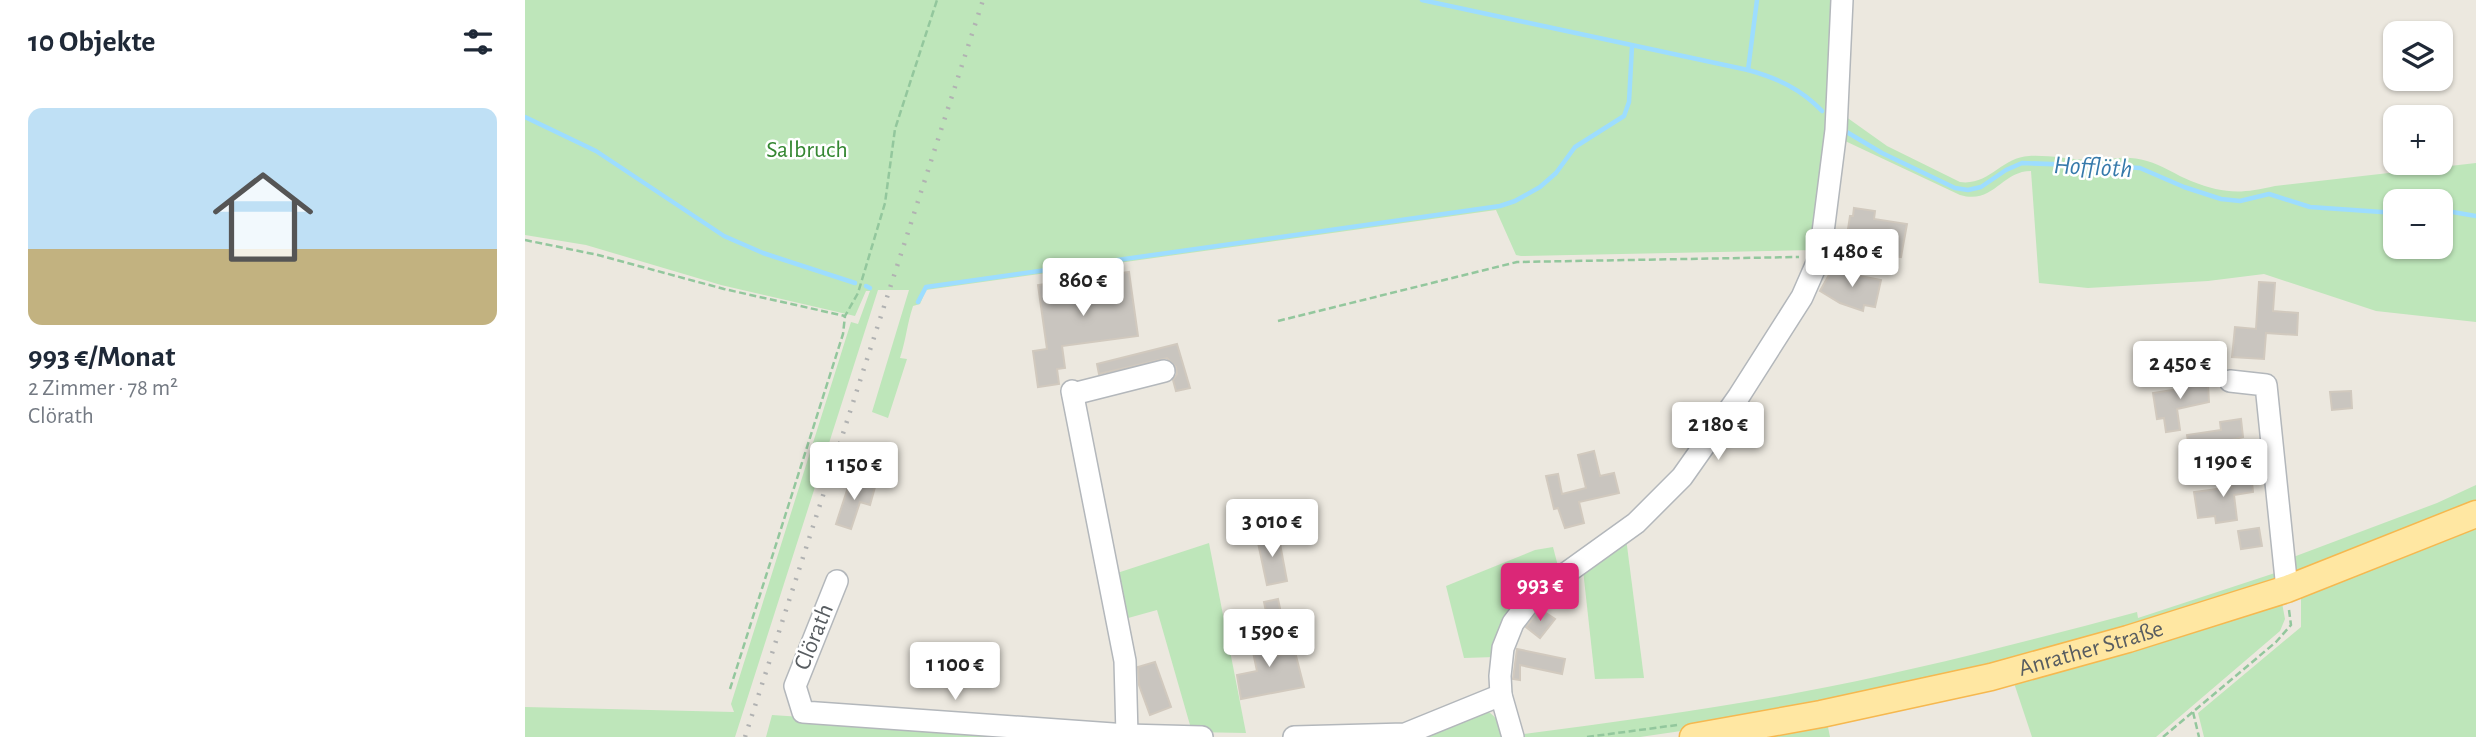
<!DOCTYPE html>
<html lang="de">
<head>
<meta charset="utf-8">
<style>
  :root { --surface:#fff; --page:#f2f2f3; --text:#1f2937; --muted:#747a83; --line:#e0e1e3; --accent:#db2777 }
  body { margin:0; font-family:"Alegreya Sans",sans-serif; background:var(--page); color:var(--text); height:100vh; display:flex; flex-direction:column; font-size:26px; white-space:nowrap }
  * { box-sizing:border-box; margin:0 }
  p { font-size:23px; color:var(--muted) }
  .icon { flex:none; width:38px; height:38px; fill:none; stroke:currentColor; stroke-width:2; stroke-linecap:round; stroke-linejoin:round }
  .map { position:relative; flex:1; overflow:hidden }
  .drawer { display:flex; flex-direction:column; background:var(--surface); width:525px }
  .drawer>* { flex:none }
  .tools { position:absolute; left:1858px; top:21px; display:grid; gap:14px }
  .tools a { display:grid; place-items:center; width:70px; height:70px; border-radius:14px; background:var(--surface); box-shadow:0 2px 5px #0004; font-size:35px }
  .price { position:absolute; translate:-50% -60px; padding:0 16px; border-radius:7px; background:#fff; color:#222; font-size:23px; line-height:46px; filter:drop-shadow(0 2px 4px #0008) }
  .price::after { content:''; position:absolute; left:50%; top:42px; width:21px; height:16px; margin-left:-10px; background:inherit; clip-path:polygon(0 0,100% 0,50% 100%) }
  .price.current { background:var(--accent); color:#fff }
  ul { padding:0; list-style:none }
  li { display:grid; align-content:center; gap:14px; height:371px; padding:0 28px }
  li+li { border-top:2px solid var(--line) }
  li span { display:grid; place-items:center; height:217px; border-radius:14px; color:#555 }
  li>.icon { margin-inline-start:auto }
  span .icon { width:126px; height:126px; fill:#fffc; stroke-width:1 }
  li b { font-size:30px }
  h2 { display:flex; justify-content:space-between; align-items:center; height:84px; padding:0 28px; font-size:30px }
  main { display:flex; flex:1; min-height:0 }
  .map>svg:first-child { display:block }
  .green { fill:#bee6ba; fill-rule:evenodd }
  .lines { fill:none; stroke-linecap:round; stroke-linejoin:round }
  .stream { stroke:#9dddff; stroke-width:4.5 }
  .building { fill:#c9c5bf; stroke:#d1c9be; stroke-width:2 }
  .minor-casing { stroke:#b3b7bb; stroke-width:24 }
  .major-casing { stroke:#f6b84f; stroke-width:29 }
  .path { stroke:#93c79d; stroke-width:2.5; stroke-dasharray:7 3.5; stroke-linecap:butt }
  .minor { stroke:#fff; stroke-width:21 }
  .major { stroke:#ffe7a2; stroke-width:26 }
  .rail { stroke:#b1b2b2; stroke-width:4.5; stroke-dasharray:2 9; stroke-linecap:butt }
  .labels { text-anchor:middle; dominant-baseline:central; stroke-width:5; stroke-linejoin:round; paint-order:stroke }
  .park-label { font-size:24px; fill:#358732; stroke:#fff }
  .street-label { font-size:24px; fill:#585d61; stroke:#fff }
  .water-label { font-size:26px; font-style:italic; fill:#367aab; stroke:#fff }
</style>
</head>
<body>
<main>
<section class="drawer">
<h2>10 Objekte<svg class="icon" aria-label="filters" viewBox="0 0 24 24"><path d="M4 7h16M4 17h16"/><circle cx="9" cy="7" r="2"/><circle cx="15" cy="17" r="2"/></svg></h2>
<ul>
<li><span style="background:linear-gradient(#bfe0f5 65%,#c2b280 0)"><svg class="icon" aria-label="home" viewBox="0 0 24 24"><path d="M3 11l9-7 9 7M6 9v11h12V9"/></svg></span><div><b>993 €/Monat</b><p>2 Zimmer · 78 m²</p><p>Clörath</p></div></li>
</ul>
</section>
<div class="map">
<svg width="1951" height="737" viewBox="0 0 1951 737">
  <rect width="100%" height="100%" fill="#ece8df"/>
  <!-- green -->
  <g class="green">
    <path d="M0 0H1307L1301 100 1303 129 1289 250 996 256 991 255 971 210 401 290 395 304 388 306C382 324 381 340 375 358L382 359 363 418 347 412 384 290H353L210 737H0V707L209 712 206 704 326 322 333 324 345 291H341L330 316 196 285 61 245 0 235Z"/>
    <path d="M1317 114 1362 146 1435 182C1464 186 1477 157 1504 156 1523 155 1543 159 1563 160 1584 161 1599 154 1622 161 1637 165 1651 175 1666 181 1699 194 1716 194 1750 186L1951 163V322L1851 311 1739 274 1683 281 1563 288 1514 283 1506 171C1476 171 1469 205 1435 195L1318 140ZM1871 201H1916V247H1871Z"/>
    <path d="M1951 485V506L1772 578 1763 559 1912 503Z"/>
    <path d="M1951 525V737H1679L1673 713 1776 627V597Z"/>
    <path d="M1101 538 1119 678 1070 679 1058 570Z"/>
    <path d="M684 543 721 733 667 732 632 610 596 620 586 575Z"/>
    <path d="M1028 547 1034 570 970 657 939 658 921 586 1010 550Z"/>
    <path d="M1750 573 1748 586 1568 641 1163 730 1115 737H1000L999 734C1090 722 1181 710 1271 693 1386 672 1499 642 1612 612L1613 618Z"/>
    <path d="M1757 603 1760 619 1755 631 1631 737H1507L1489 683 1303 727 1305 737H1211Z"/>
    <path d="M962 711C973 718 976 724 976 737H886Z"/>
    <path d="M247 715 577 737H241Z"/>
  </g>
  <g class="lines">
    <!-- stream -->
    <g class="stream">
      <path d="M897 0 1223 70C1252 78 1276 89 1297 111"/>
      <path d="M1223 70 1232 0"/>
      <path d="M0 117 71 151 199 236 238 253 330 283"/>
      <path d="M1320 131 1357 153 1430 188 1443 190 1456 187 1481 170 1497 163 1577 166 1615 168 1659 187 1696 199 1715 201 1744 194 1785 207 1871 213"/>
      <path d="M1916 210 1951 216"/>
      <path d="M341 286 345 288"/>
      <path d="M393 302 401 287 975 206 990 201 1015 187 1031 173 1050 147 1099 116 1104 102 1107 46"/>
    </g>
  </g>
  <!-- building -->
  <g class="building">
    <path d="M1329 208 1350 211 1349 219 1382 224 1376 257 1320 249 1325 216H1328Z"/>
    <path d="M1309 266 1325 274 1356 280 1350 307 1339 305 1338 311 1315 303 1295 291Z"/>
    <path d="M604 272 613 336 537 346 540 368 532 369 534 384 513 387 508 351 522 349 513 285Z"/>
    <path d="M1734 282 1750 283 1748 311 1773 313 1772 335 1741 333 1739 359 1707 357 1710 327 1731 329Z"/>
    <path d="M652 344 665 388 651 391 648 380 652 374 651 367 642 358 574 374 572 364Z"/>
    <path d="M1672 374 1673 385 1683 384 1684 402 1652 409 1655 430 1641 432 1639 418 1632 419 1628 393 1660 388 1659 375Z"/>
    <path d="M1826 391 1827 408 1807 410 1805 392Z"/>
    <path d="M1716 419 1718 437 1698 442 1699 450 1665 453 1662 435 1696 430 1695 422Z"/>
    <path d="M1069 451 1075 476 1089 473 1094 493 1054 502 1059 523 1040 528 1033 508 1029 509 1021 476 1033 474 1037 494 1061 488 1053 455Z"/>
    <path d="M1726 473 1728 492 1709 495 1712 520 1691 523 1690 516 1673 518 1669 492 1707 487 1705 476Z"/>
    <path d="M326 478 350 487 345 505 335 502 326 529 311 524Z"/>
    <path d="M1734 528 1737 546 1716 549 1713 531Z"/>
    <path d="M753 533 762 581 742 585 732 538Z"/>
    <path d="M753 599 757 618 743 621 739 602Z"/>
    <path d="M1015 609 1030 619 1015 638 1001 627Z"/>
    <path d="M745 628 751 656 770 652 779 687 716 699 712 675 732 671 724 633Z"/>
    <path d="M992 649 1040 659 1037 674 995 665V680L988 679Z"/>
    <path d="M630 662 646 707 625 715 614 685 613 667Z"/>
  </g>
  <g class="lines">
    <defs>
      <g id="minor">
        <path d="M1705 381 1741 385 1762 589"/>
        <path d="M547 391 600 661 602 735"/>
        <path d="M548 394 639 371"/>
        <path d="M312 581 270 686 278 712 602 735 677 737"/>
        <path d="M769 737 880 734 976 695"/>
        <path d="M988 737 976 695 975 676 978 648 988 623 1008 597 1111 523 1157 477 1214 396 1277 297 1295 256 1311 130 1317 0"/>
      </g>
      <g id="major">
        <path id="s1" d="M1168 737 1296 714 1466 677 1603 639 1762 589 1951 514"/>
      </g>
    </defs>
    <!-- minor casing -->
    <use href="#minor" class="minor-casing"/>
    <!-- major casing -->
    <use href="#major" class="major-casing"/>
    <!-- path -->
    <g class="path">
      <path d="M0 240 73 255 199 289 320 316"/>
      <path d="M753 321 992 262 1274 257"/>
      <path d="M205 689 318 334 320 316 333 293 360 203 370 129 412 0"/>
      <path d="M1668 712 1674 737"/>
      <path d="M1062 737 1152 725"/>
      <path d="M1638 737 1751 642 1766 625 1764 610"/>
    </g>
    <!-- minor -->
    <use href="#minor" class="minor"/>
    <!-- major -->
    <use href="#major" class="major"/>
    <!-- rail -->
    <path class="rail" d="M220 737 458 0"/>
  </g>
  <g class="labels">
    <!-- park labels -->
    <g class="park-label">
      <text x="282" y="150">Salbruch</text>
    </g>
    <!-- street labels -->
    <g class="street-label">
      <text transform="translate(289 637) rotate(-68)">Clörath</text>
      <text stroke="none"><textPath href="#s1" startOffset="408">Anrather Straße</textPath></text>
    </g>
    <!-- water labels -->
    <g class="water-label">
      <text transform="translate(1568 167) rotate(3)">Hofflöth</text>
    </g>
  </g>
</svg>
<div class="tools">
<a><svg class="icon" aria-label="layers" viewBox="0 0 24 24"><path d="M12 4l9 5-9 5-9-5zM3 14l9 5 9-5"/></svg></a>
<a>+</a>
<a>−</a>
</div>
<b class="price" style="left:1327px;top:289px">1 480 €</b>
<b class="price" style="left:558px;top:318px">860 €</b>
<b class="price" style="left:1655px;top:401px">2 450 €</b>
<b class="price" style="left:1193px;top:462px">2 180 €</b>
<b class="price" style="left:1698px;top:499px">1 190 €</b>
<b class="price" style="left:329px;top:502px">1 150 €</b>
<b class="price" style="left:747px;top:559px">3 010 €</b>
<b class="price current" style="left:1015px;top:623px">993 €</b>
<b class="price" style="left:744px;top:669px">1 590 €</b>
<b class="price" style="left:430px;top:702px">1 100 €</b>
</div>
</main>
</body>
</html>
